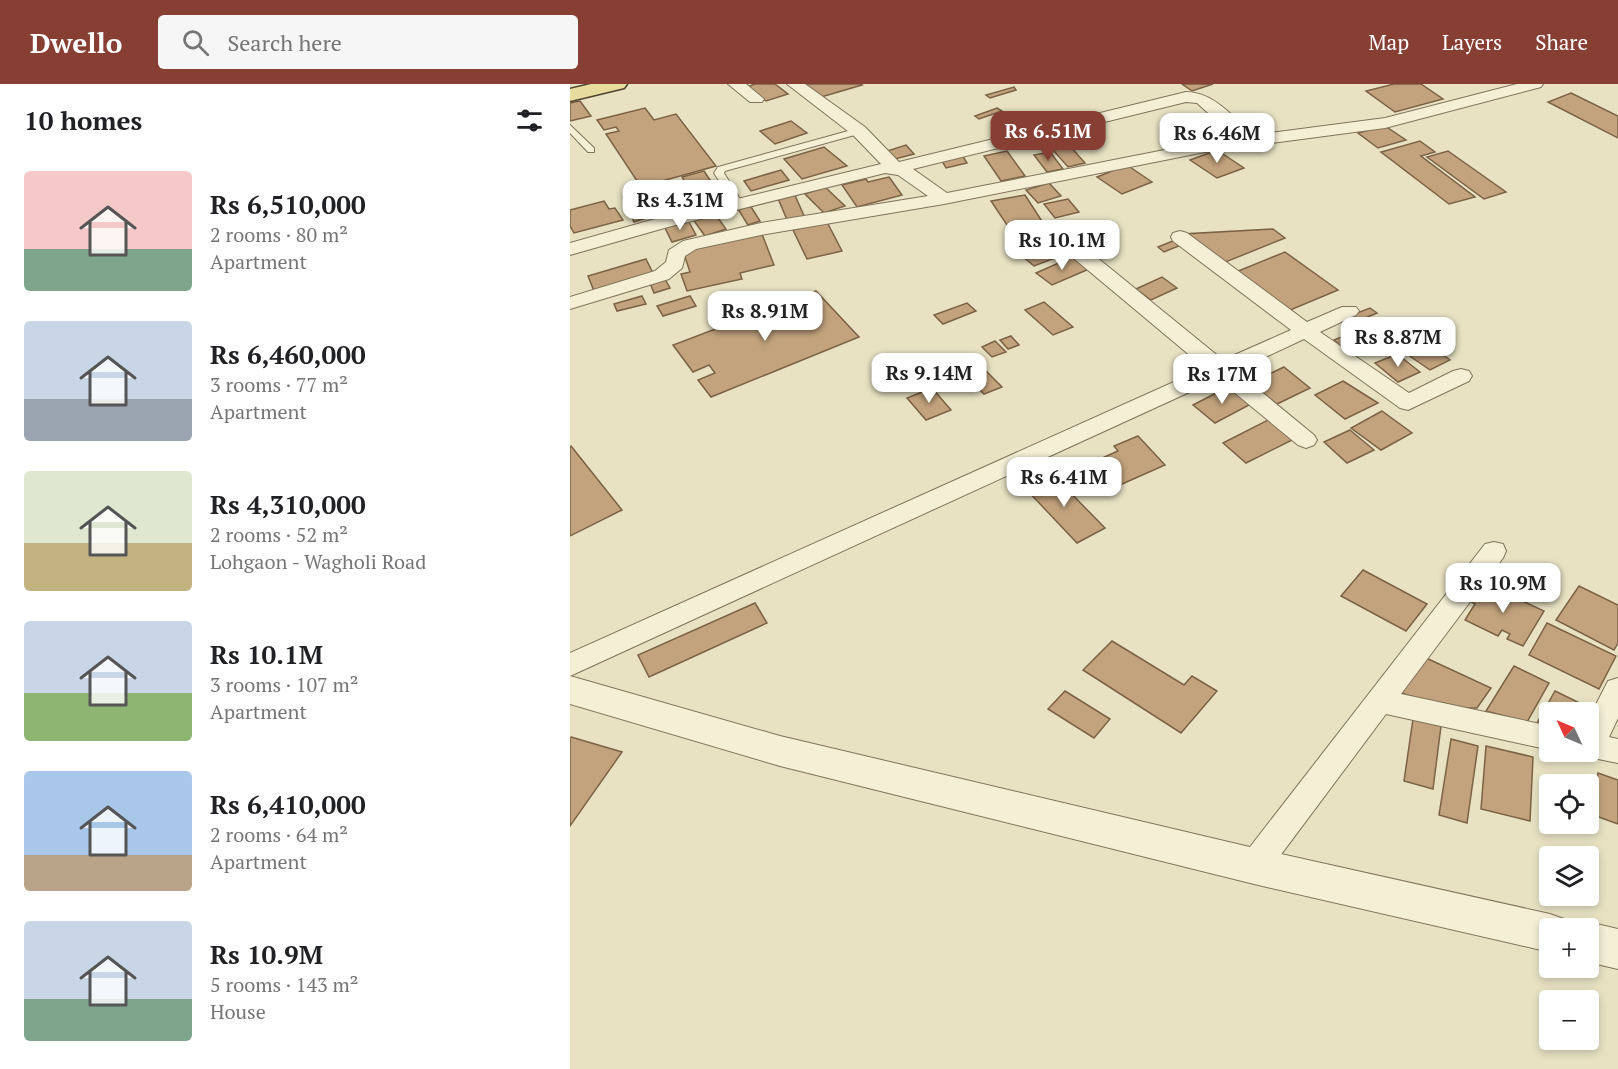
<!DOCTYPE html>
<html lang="en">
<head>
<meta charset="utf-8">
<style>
  :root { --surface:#fff; --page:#f6f6f6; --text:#202124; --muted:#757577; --accent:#873e33 }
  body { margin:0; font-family:"PT Serif",serif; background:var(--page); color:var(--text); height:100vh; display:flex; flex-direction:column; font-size:22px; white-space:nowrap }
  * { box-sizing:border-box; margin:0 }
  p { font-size:20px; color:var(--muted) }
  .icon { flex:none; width:33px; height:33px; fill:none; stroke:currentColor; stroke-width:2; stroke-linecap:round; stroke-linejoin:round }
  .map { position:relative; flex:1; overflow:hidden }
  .panel { display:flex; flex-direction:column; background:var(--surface); width:570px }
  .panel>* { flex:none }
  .needle { width:39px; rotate:314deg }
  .buttons { position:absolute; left:969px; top:618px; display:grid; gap:12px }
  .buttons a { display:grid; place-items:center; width:60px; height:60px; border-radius:6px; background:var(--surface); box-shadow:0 3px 9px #0003; font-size:30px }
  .price { position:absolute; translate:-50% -51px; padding:0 14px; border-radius:12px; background:#fff; color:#222; font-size:20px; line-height:39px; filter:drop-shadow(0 2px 3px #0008) }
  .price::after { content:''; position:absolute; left:50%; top:36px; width:18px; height:14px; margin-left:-9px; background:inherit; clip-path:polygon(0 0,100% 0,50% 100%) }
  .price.current { background:var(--accent); color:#fff }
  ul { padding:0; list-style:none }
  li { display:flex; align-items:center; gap:18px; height:150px; padding:0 24px }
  li span { display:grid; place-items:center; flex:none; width:168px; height:120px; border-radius:6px; color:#555 }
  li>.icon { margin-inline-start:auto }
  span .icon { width:72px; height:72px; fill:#fffc; stroke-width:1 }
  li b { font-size:26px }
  h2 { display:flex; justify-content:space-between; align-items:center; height:72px; padding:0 24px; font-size:26px }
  header { display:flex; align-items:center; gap:36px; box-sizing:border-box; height:84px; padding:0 30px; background:var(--accent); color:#fff }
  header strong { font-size:28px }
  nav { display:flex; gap:33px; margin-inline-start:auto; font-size:21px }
  .search { width:420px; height:54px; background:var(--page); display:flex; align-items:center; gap:15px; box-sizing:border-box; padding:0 21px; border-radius:6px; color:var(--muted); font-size:22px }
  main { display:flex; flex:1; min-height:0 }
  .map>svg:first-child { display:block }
  .building { fill:#c2a37d; stroke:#7c6245; stroke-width:1.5 }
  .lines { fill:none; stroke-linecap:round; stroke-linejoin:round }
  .service-casing { stroke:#80745c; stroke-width:2 }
  .minor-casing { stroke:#80745c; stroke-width:2 }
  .tertiary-casing { stroke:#80745c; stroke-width:2 }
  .primary-casing { stroke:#4e4230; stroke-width:3 }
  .service { fill:#f4efd5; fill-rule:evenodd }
  .minor { fill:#f4efd5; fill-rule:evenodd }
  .tertiary { fill:#f4efd5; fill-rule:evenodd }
  .primary { fill:#e7db9e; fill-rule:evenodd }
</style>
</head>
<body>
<header>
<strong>Dwello</strong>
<div class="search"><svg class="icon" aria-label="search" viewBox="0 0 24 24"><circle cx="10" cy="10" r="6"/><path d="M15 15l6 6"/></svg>Search here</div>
<nav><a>Map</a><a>Layers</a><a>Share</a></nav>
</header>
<main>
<section class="panel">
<h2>10 homes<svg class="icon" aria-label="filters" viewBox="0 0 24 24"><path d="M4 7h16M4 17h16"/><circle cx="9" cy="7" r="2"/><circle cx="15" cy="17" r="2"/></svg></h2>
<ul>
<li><span style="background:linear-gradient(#f6c9c9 65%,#7fa58c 0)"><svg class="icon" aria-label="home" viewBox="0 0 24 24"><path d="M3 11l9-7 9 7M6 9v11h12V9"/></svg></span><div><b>Rs 6,510,000</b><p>2 rooms · 80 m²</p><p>Apartment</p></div></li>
<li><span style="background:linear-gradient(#c9d6e8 65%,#9aa5b1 0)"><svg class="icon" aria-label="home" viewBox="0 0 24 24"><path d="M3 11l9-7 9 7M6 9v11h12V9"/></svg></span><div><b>Rs 6,460,000</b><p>3 rooms · 77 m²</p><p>Apartment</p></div></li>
<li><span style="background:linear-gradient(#dfe7d0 60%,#c2b280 0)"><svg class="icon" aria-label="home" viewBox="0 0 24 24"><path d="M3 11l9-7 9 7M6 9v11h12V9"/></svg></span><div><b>Rs 4,310,000</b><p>2 rooms · 52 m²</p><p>Lohgaon - Wagholi Road</p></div></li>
<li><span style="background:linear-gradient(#c9d6e8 60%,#8fb573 0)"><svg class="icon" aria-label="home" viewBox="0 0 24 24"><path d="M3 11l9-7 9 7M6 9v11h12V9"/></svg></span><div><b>Rs 10.1M</b><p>3 rooms · 107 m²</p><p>Apartment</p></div></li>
<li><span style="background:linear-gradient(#a9c7e8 70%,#b9a48a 0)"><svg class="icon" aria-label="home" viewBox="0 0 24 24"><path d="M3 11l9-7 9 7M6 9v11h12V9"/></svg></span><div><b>Rs 6,410,000</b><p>2 rooms · 64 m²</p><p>Apartment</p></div></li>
<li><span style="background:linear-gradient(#c9d6e8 65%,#7fa58c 0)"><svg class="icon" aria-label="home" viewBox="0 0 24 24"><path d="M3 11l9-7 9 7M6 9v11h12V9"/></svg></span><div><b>Rs 10.9M</b><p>5 rooms · 143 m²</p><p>House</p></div></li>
</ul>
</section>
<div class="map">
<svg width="1048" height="985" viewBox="0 0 1048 985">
  <rect width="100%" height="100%" fill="#e8e2c3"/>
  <!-- building -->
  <g class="building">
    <path d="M185 0H205L218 10 196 17 177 3Z"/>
    <path d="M232 0H290L292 1 248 14Z"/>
    <path d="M612 0H643L622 7Z"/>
    <path d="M824 0H851L873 15 825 28 796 7Z"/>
    <path d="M444 3 446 6 420 14 416 11Z"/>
    <path d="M1001 9 1048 32V54L978 18Z"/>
    <path d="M10 17 21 32 0 37V19Z"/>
    <path d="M75 24 84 36 106 30 146 82 71 103 36 50 49 47 46 43 34 46 27 36Z"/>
    <path d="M427 24 432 27 409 35 405 32Z"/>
    <path d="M221 37 237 49 205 60 190 47Z"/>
    <path d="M815 42 836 56 808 64 788 49Z"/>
    <path d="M484 48 495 62 485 64 474 50Z"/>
    <path d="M508 51 515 58 503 61 496 54Z"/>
    <path d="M850 57 865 68 851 72 905 113 879 120 811 68Z"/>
    <path d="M336 61 344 70 325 75 317 67Z"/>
    <path d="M500 62 515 79 498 83 483 66Z"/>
    <path d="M254 63 277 82 232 95 214 75Z"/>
    <path d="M647 66 674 84 647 94 620 76Z"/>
    <path d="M437 67 455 92 431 97 414 72Z"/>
    <path d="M878 67 936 108 914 115 857 73Z"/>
    <path d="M480 68 493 85 477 88 464 71Z"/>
    <path d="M392 71 397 79 376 84 371 75Z"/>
    <path d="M557 81 582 98 552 110 527 93Z"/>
    <path d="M211 86 219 96 181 107 174 97Z"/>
    <path d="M134 87 153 116 130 122 112 93Z"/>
    <path d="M319 93 332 111 287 123 272 101 296 95 298 98Z"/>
    <path d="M109 97 124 123 102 127 87 103Z"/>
    <path d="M479 99 491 112 468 119 456 106Z"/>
    <path d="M255 103 275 122 254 129 235 110Z"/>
    <path d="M78 105 95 128 64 138 53 113Z"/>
    <path d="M224 109 235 134 218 138 207 112Z"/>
    <path d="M455 111 475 142 441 147 421 117Z"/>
    <path d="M498 115 509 128 485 134 474 120Z"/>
    <path d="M34 117 39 125 45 124 53 136 4 149 0 142V126Z"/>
    <path d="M178 118 190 137 178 141 166 122Z"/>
    <path d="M143 127 156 145 135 152 122 134Z"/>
    <path d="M118 136 126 151 102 158 94 142Z"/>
    <path d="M257 138 272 167 237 175 223 146Z"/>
    <path d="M703 145 715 154 653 179 613 150Z"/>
    <path d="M192 150 204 181 170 189 172 195 117 207 111 190 120 188 113 167Z"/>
    <path d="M480 154 498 169 464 182 446 167Z"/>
    <path d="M605 156 611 161 594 168 588 163Z"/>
    <path d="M715 168 768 206 718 227 666 188Z"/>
    <path d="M502 173 519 185 482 201 466 189Z"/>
    <path d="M76 175 83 189 24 207 18 192Z"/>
    <path d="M592 193 607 204 581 216 566 205Z"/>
    <path d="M95 195 100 204 84 209 80 199Z"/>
    <path d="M246 207 289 253 141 313 128 296 145 289 139 281 123 288 103 261Z"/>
    <path d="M72 212 76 220 47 227 44 220Z"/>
    <path d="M120 212 126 222 93 232 87 222Z"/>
    <path d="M474 218 503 243 483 251 455 226Z"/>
    <path d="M397 219 406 227 373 240 364 231Z"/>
    <path d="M800 224 807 229 781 240 774 234Z"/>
    <path d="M796 243 804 250 772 263 764 256Z"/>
    <path d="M441 252 449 261 438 265 430 256Z"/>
    <path d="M425 257 436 268 422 273 412 263Z"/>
    <path d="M854 258 880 276 860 286 834 268Z"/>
    <path d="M827 270 850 288 828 298 805 279Z"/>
    <path d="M714 283 740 304 707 320 680 299Z"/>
    <path d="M413 284 432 303 414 310 395 291Z"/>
    <path d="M773 297 808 319 775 335 745 311Z"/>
    <path d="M658 303 681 320 645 339 623 321Z"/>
    <path d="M362 304 381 326 356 336 337 314Z"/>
    <path d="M812 327 842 349 811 366 781 344Z"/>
    <path d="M704 333 728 353 676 379 653 359Z"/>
    <path d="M780 346 804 366 777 379 754 358Z"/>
    <path d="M568 352 595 381 543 404 521 379 548 367 544 362Z"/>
    <path d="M1 362 52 426 0 452V363Z"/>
    <path d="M481 389 535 444 507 459 454 403Z"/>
    <path d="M793 486 857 520 836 547 771 512Z"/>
    <path d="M912 498 974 527 953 562 937 555 940 550 932 546 928 552 895 536 905 520 900 517Z"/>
    <path d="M1009 502 1048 521V559L1044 566 986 536Z"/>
    <path d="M185 519 197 539 79 593 68 571Z"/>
    <path d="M977 539 1046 572 1029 605 959 571Z"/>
    <path d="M542 557 614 601 622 592 647 607 611 649 513 586Z"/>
    <path d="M854 573 921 604 907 624H874L829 608Z"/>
    <path d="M944 582 979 599 957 638 916 627Z"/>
    <path d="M495 607 540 635 524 654 478 625Z"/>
    <path d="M985 607 1024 626 1018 636V628H980V643L966 641Z"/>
    <path d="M843 635 871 642 863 705 834 697Z"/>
    <path d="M1 653 52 668 0 742V654Z"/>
    <path d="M881 655 908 662 897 739 869 731Z"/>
    <path d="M916 662 963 673 960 737 911 725Z"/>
    <path d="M1028 689 1048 696V740L1023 731Z"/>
  </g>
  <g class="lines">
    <defs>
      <g id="service">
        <path d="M0 41 24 64V68H18L0 49Z"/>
        <path d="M289 44 293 47 292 49 155 87 154 89 173 120 171 122H165L144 89 148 83Z"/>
      </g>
      <g id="minor">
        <path d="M158 0H176L194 15 192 18H180Z"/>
        <path d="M217 0H235L295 43 329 78 616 8C644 8 664 34 684 51L815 34 947 0H973L971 3 815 44 635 68 374 120 191 151 126 165 115 172 112 184 99 195 0 225V213L85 187 96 178 99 166 113 157 191 139 358 112 328 91 315 89 98 143 0 171V159L85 135 311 80 283 51ZM616 18 627 19 666 54 635 58 377 109 343 85Z"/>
        <path d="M610 147 617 149 737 238 772 223H786L789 227 786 231 750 248 839 309 883 287 891 285 899 287 902 292 899 297 838 326 830 324 734 255 666 287 744 351 747 356 744 361 736 364 728 361 648 295 0 592V569L635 284 489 162 487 158 489 154H503L653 276 721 246 603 157 601 153 603 149Z"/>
        <path d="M924 458 933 460 936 467 933 474 831 610 980 642V666L816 630 695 792 684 796 673 792 668 782 673 772 915 460Z"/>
        <path d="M1048 594V634L1039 653 1048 655V679L1008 671 1006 668H1018V636L1038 597Z"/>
      </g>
      <g id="tertiary">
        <path d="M0 592 210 652 684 764 980 830 994 835 998 844H980V868L684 800 210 682 0 620Z"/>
        <path d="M1018 838 1048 845V885L1018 878V844H1003Z"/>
      </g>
      <path id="primary" d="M21 0H57L54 4 0 17V5Z"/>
    </defs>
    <!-- service casing -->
    <use href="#service" class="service-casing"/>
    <!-- minor casing -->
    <use href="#minor" class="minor-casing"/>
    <!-- tertiary casing -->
    <use href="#tertiary" class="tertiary-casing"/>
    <!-- primary casing -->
    <use href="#primary" class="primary-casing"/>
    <!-- service -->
    <use href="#service" class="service"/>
    <!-- minor -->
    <use href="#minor" class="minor"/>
    <!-- tertiary -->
    <use href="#tertiary" class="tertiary"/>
    <!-- primary -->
    <use href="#primary" class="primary"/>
  </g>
</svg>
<div class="buttons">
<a><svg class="needle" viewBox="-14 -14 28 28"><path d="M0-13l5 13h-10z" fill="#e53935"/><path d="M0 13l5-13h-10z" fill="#757577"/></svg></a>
<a><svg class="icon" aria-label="locate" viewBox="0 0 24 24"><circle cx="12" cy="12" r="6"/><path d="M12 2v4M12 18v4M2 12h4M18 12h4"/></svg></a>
<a><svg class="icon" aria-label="layers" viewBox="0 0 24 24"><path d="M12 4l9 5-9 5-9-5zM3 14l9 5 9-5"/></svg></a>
<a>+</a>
<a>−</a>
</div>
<b class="price current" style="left:478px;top:78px">Rs 6.51M</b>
<b class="price" style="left:647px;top:80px">Rs 6.46M</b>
<b class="price" style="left:110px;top:147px">Rs 4.31M</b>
<b class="price" style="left:492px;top:187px">Rs 10.1M</b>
<b class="price" style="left:195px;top:258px">Rs 8.91M</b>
<b class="price" style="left:828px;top:284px">Rs 8.87M</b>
<b class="price" style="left:359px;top:320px">Rs 9.14M</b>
<b class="price" style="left:652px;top:321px">Rs 17M</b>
<b class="price" style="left:494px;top:424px">Rs 6.41M</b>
<b class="price" style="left:933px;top:530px">Rs 10.9M</b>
</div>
</main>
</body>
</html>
